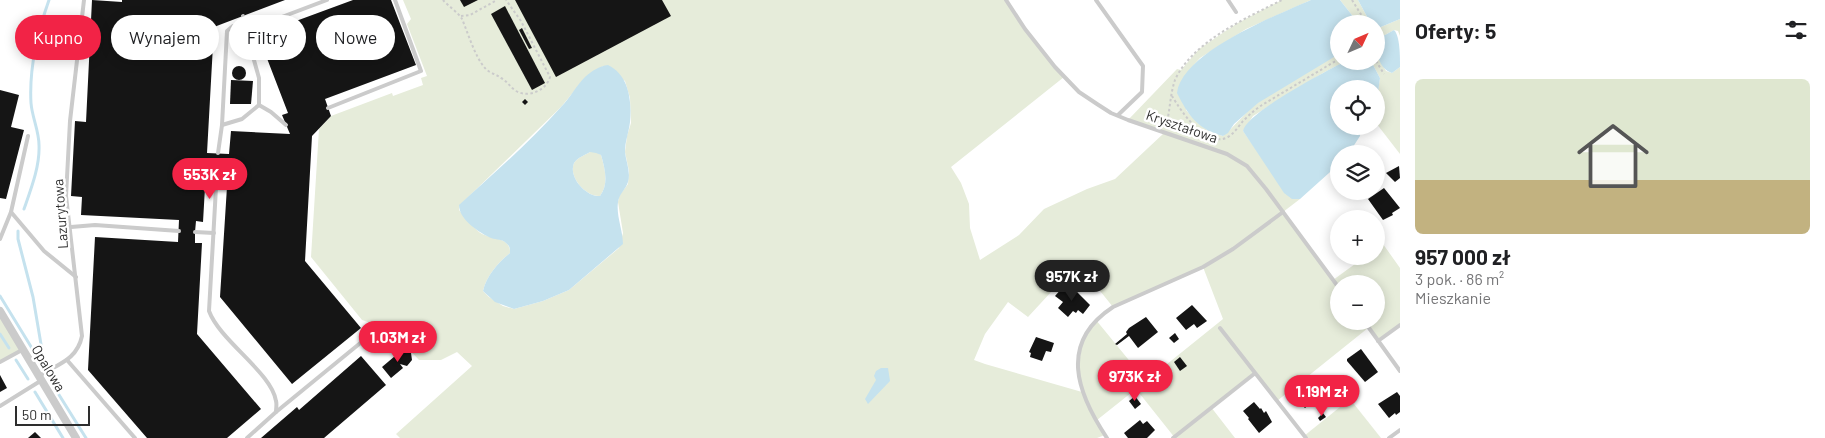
<!DOCTYPE html>
<html lang="pl">
<head>
<meta charset="utf-8">
<style>
  :root { --surface:#fff; --page:#f2f2f2; --text:#202124; --muted:#757577; --line:#e0e0e0; --accent:#f22346 }
  body { margin:0; font-family:Barlow,sans-serif; background:var(--page); color:var(--text); height:100vh; display:flex; flex-direction:column; font-size:19px; white-space:nowrap }
  * { box-sizing:border-box; margin:0 }
  p { font-size:16px; color:var(--muted) }
  .icon { flex:none; width:28px; height:28px; fill:none; stroke:currentColor; stroke-width:2; stroke-linecap:round; stroke-linejoin:round }
  .map { position:relative; flex:1; overflow:hidden }
  .side { display:flex; flex-direction:column; background:var(--surface); width:425px }
  .side>* { flex:none }
  .guide { position:absolute; left:15px; top:15px; width:475px; height:45px; display:flex; gap:10px }
  .needle { width:32px; rotate:46deg }
  .tools { position:absolute; left:1330px; top:15px; display:grid; gap:10px }
  .tools a { display:grid; place-items:center; width:55px; height:55px; border-radius:50%; background:var(--surface); box-shadow:0 2px 12px #0003; font-size:25px }
  .scale { position:absolute; left:15px; bottom:12px; width:75px; box-sizing:border-box; padding-left:5px; border:2px solid #2e2e2e; border-top:0; font-size:14px; line-height:18px; white-space:nowrap; color:#2e2e2e; -webkit-text-stroke:4px #fff; paint-order:stroke }
  .price { position:absolute; translate:-50% -42px; padding:0 11px; border-radius:18px; background:var(--accent); color:#fff; font-size:16px; line-height:32px; filter:drop-shadow(0 1px 2px #0008) }
  .price::after { content:''; position:absolute; left:50%; top:30px; width:15px; height:11px; margin-left:-8px; background:inherit; clip-path:polygon(0 0,100% 0,50% 100%) }
  .price.current { background:#222; color:#fff }
  ul { padding:0; list-style:none }
  li { display:grid; align-content:center; gap:10px; height:265px; padding:0 15px }
  li+li { border-top:1px solid var(--line) }
  li span { display:grid; place-items:center; height:155px; border-radius:8px; color:#555 }
  li>.icon { margin-inline-start:auto }
  span .icon { width:90px; height:90px; fill:#fffc; stroke-width:1 }
  li b { font-size:21px }
  h2 { display:flex; justify-content:space-between; align-items:center; height:60px; padding:0 15px; font-size:21px }
  .pill { padding:0 18px; border-radius:22px; background:var(--surface); box-shadow:0 2px 12px #0003; font-size:18px; line-height:45px }
  .pill.current { background:var(--accent); color:#fff }
  main { display:flex; flex:1; min-height:0 }
  .map>svg:first-child { display:block }
  .green { fill:#e6ecda; fill-rule:evenodd }
  .water { fill:#c5e2ee; fill-rule:evenodd }
  .lines { fill:none; stroke-linecap:round; stroke-linejoin:round }
  .stream { stroke:#c5e2ee; stroke-width:3 }
  .building { fill:#151515 }
  .path { stroke:#cbcbcb; stroke-width:2; stroke-dasharray:2.5 2.5; stroke-linecap:butt }
  .lane { stroke:#cbcbcb; stroke-width:4 }
  .street { stroke:#cbcbcb; stroke-width:8 }
  .labels { text-anchor:middle; dominant-baseline:central; stroke-width:5; stroke-linejoin:round; paint-order:stroke }
  .street-label { font-size:14px; fill:#2e2e2e; stroke:#fff }
</style>
</head>
<body>
<main>
<div class="map">
<svg width="1400" height="438" viewBox="0 0 1400 438">
  <rect width="100%" height="100%" fill="#fff"/>
  <!-- green -->
  <g class="green">
    <path d="M403 0H1006L1025 29 1064 77 951 167 961 183 969 204 970 228 980 260 1019 235 1044 209 1087 189 1115 179 1164 133 1128 120 1177 69 1181 70 1199 49 1236 24 1270 6 1282 0H1311L1246 29 1200 58 1192 67 1186 110C1197 123 1206 132 1223 136 1235 126 1244 114 1256 104 1281 85 1311 69 1339 54V61H1346L1323 73 1253 116 1243 131 1264 161 1296 199H1300L1283 212 1333 280 1366 256H1376V249L1383 244 1400 268V325L1378 341 1368 328 1277 401 1254 374 1211 407 1235 438H1175L1136 389 1097 420 1105 435 1097 438H400L396 434 472 366 457 352 441 360H419L391 330 362 320 311 257 319 129 331 116 392 93 393 96 423 85 421 78 427 76 407 24 411 19ZM603 66 625 81 630 98 631 123 627 136 625 152 629 171 628 184 619 196 618 202 623 233 619 248 569 290 543 301 514 309 503 306 489 297 483 291C486 276 499 262 510 253 511 236 489 240 479 232 472 226 465 217 459 210V206L561 107 585 78ZM1203 267 1223 319 1146 381 1096 320 1083 340 1077 372 1082 392 985 364 974 360 985 334 1008 302 1028 317 1064 278 1072 285 1084 271 1113 307ZM1339 284H1376V321H1339Z"/>
    <path d="M1340 0H1358L1371 24H1359Z"/>
    <path d="M1400 19V36L1398 31 1394 30 1376 40V29Z"/>
    <path d="M1376 54 1386 71 1392 73 1400 67V154L1376 123V103L1380 78 1371 61H1376Z"/>
    <path d="M590 152H596L601 155C605 169 609 184 600 196 586 197 568 177 574 163 577 158 585 155 590 152Z"/>
    <path d="M0 311 23 350 0 362Z"/>
    <path d="M1350 399 1381 438H1306L1304 436Z"/>
  </g>
  <!-- water -->
  <g class="water">
    <path d="M1311 0H1340L1359 24H1339V54L1258 103 1234 124 1228 133 1223 136C1198 130 1188 115 1177 93 1182 52 1277 15 1311 0Z"/>
    <path d="M1358 0H1400V19L1376 29V24H1371Z"/>
    <path d="M1394 30C1400 36 1400 56 1400 67L1392 73C1379 69 1376 53 1376 40Z"/>
    <path d="M1346 61H1371L1380 78 1377 100 1376 103V89H1339V126H1361L1360 136 1349 153 1339 154V164L1300 199H1292L1284 193 1243 131C1246 113 1326 71 1346 61Z"/>
    <path d="M608 65C629 75 632 101 630 122 629 132 625 141 625 152 626 162 631 172 628 182 626 189 619 194 618 202 616 216 623 230 623 244L569 290 543 301 514 309 495 302 483 291C486 276 499 262 510 253 510 249 510 246 506 243 502 239 497 240 491 238 480 233 459 220 459 205 494 173 530 142 561 107 570 98 576 86 585 77 592 71 599 66 608 65ZM590 152 596 153 601 155C605 169 609 184 600 196 586 197 568 177 574 163 577 158 585 155 590 152Z"/>
    <path d="M881 368H888L890 381 868 404 865 399 876 380 874 376 876 371Z"/>
  </g>
  <g class="lines">
    <!-- stream -->
    <g class="stream">
      <path d="M24 209C31 189 40 166 39 145 39 131 32 117 31 103 29 69 38 31 49 0"/>
      <path d="M0 296 41 363 44 362 33 297 18 239V231"/>
      <path d="M0 334 9 348"/>
      <path d="M16 360 28 379"/>
      <path d="M51 382 86 438"/>
      <path d="M35 392 63 438"/>
    </g>
  </g>
  <!-- building -->
  <g class="building">
    <path d="M92 0 122 2V0H285L214 27 207 153 229 154 231 131 290 134 282 115 288 113 258 35 353 0H391L416 65 325 99 331 116 312 136 305 261 361 328 292 384 220 297 228 171 206 170 203 222 196 221 195 232V243H202L197 334 261 409 227 438H147L88 370 95 237 178 242 179 220 81 215 82 197 71 196 75 121 86 122Z"/>
    <path d="M460 0H478L464 7Z"/>
    <path d="M515 0H662L671 16 556 77Z"/>
    <path d="M505 6 545 83 532 90 491 14Z"/>
    <path d="M522 28 532 48 529 49 519 30Z"/>
    <circle cx="239" cy="73" r="7"/>
    <path d="M231 80 253 81 251 104H230Z"/>
    <path d="M0 90 19 95 11 127 24 130 6 199 0 198Z"/>
    <path d="M525 99 528 102 525 105 522 102Z"/>
    <path d="M1399 166 1400 178 1395 182 1386 173Z"/>
    <path d="M1384 188 1400 208 1392 213 1393 215 1383 220 1368 199Z"/>
    <path d="M1063 287 1068 292 1072 287 1090 305 1083 314 1078 310 1076 313 1073 311 1068 317 1058 308 1063 302 1055 296Z"/>
    <path d="M1192 305 1207 321 1197 328 1194 324 1186 330 1176 318Z"/>
    <path d="M1146 317 1158 332 1138 348 1129 336 1117 345 1115 344 1127 334 1126 332 1129 328Z"/>
    <path d="M1175 333 1179 339 1174 343 1169 338Z"/>
    <path d="M1036 337 1054 343 1051 352 1046 351 1042 361 1030 357 1031 353 1029 352Z"/>
    <path d="M1361 349 1378 372 1365 382 1347 361V359Z"/>
    <path d="M403 350 411 353 412 360 407 366 400 364 403 368 391 378 382 367 395 356 397 358 398 353Z"/>
    <path d="M361 356 386 385 324 438H261L297 407 299 410Z"/>
    <path d="M1180 357 1187 366 1180 371 1174 362Z"/>
    <path d="M0 375 7 388 0 392Z"/>
    <path d="M1322 383 1326 387 1322 390 1319 385Z"/>
    <path d="M1306 384 1312 393 1313 392 1317 398 1305 408 1299 402 1301 401 1294 394Z"/>
    <path d="M1355 388 1358 393 1350 399 1347 395Z"/>
    <path d="M1397 392 1400 396V412L1396 415 1395 413 1389 418 1378 404Z"/>
    <path d="M1135 396 1141 404 1135 409 1129 401Z"/>
    <path d="M1254 402 1260 409 1261 408 1264 413 1266 411 1272 422 1259 433 1248 419 1249 418 1243 411Z"/>
    <path d="M1323 413 1326 417 1320 421 1318 418Z"/>
    <path d="M1140 420 1143 424 1147 421 1155 430 1147 438H1128L1124 433Z"/>
    <path d="M35 432 41 438H28Z"/>
  </g>
  <g class="lines">
    <!-- path -->
    <g class="path">
      <path d="M443 0C448 6 459 13 462 19 468 33 475 57 485 68 489 73 496 74 501 78 507 81 510 87 516 91 528 98 546 91 550 77L521 21 506 0"/>
      <path d="M1352 0 1367 24"/>
      <path d="M461 16 470 15 497 0"/>
      <path d="M1376 61 1384 74"/>
      <path d="M1172 96C1181 111 1206 149 1228 137 1235 133 1239 125 1244 120 1250 114 1256 109 1262 105L1339 59"/>
      <path d="M1166 126C1170 112 1170 94 1175 80 1192 42 1246 18 1282 0"/>
    </g>
    <!-- lane -->
    <g class="lane">
      <path d="M1006 0 1025 29 1055 67 1079 92 1097 104 1111 113 1128 120 1227 154 1247 166 1266 189 1339 288"/>
      <path d="M1096 0 1143 66 1142 92 1118 115"/>
      <path d="M1228 0 1236 12"/>
      <path d="M259 105 271 112 286 125"/>
      <path d="M328 108 421 71 395 0"/>
      <path d="M222 125 242 119 259 105V78L250 46 247 26 243 16"/>
      <path d="M218 153 222 125 227 31 233 26H258L327 0"/>
      <path d="M217 170 209 311C220 341 272 373 276 401 277 404 276 409 276 412L247 438"/>
      <path d="M11 212 44 251 76 277"/>
      <path d="M71 227 95 225 179 231"/>
      <path d="M195 232 214 233"/>
      <path d="M0 239 11 212 28 136"/>
      <path d="M1364 321 1400 371"/>
      <path d="M1220 328 1306 438"/>
      <path d="M1378 341 1400 325"/>
      <path d="M67 360 135 438"/>
      <path d="M0 362 22 350"/>
      <path d="M39 376C58 364 77 360 82 336L66 196 70 121 84 0"/>
      <path d="M0 406 42 380"/>
      <path d="M276 412 364 340"/>
      <path d="M1107 438C1077 393 1058 343 1113 307L1203 267 1233 249 1283 212"/>
      <path d="M1173 438 1254 374"/>
      <path d="M1389 438 1400 430"/>
    </g>
    <!-- street -->
    <path class="street" d="M0 311 76 438"/>
  </g>
  <g class="labels">
    <!-- street labels -->
    <g class="street-label">
      <text transform="translate(1182 126) rotate(19)">Kryształowa</text>
      <text transform="translate(60 214) rotate(-94)">Lazurytowa</text>
      <text transform="translate(49 368) rotate(59)">Opalowa</text>
    </g>
  </g>
</svg>
<div class="tools">
<a><svg class="needle" viewBox="-14 -14 28 28"><path d="M0-13l5 13h-10z" fill="#e53935"/><path d="M0 13l5-13h-10z" fill="#757577"/></svg></a>
<a><svg class="icon" aria-label="locate" viewBox="0 0 24 24"><circle cx="12" cy="12" r="6"/><path d="M12 2v4M12 18v4M2 12h4M18 12h4"/></svg></a>
<a><svg class="icon" aria-label="layers" viewBox="0 0 24 24"><path d="M12 4l9 5-9 5-9-5zM3 14l9 5 9-5"/></svg></a>
<a>+</a>
<a>−</a>
</div>
<div class="scale">50 m</div>
<b class="price" style="left:210px;top:200px">553K zł</b>
<b class="price current" style="left:1072px;top:302px">957K zł</b>
<b class="price" style="left:398px;top:363px">1.03M zł</b>
<b class="price" style="left:1135px;top:402px">973K zł</b>
<b class="price" style="left:1322px;top:417px">1.19M zł</b>
<div class="guide">
<a class="pill current">Kupno</a>
<a class="pill">Wynajem</a>
<a class="pill">Filtry</a>
<a class="pill">Nowe</a>
</div>
</div>
<section class="side">
<h2>Oferty: 5<svg class="icon" aria-label="filters" viewBox="0 0 24 24"><path d="M4 7h16M4 17h16"/><circle cx="9" cy="7" r="2"/><circle cx="15" cy="17" r="2"/></svg></h2>
<ul>
<li><span style="background:linear-gradient(#dfe7d0 65%,#c2b280 0)"><svg class="icon" aria-label="home" viewBox="0 0 24 24"><path d="M3 11l9-7 9 7M6 9v11h12V9"/></svg></span><div><b>957 000 zł</b><p>3 pok. · 86 m²</p><p>Mieszkanie</p></div></li>
</ul>
</section>
</main>
</body>
</html>
